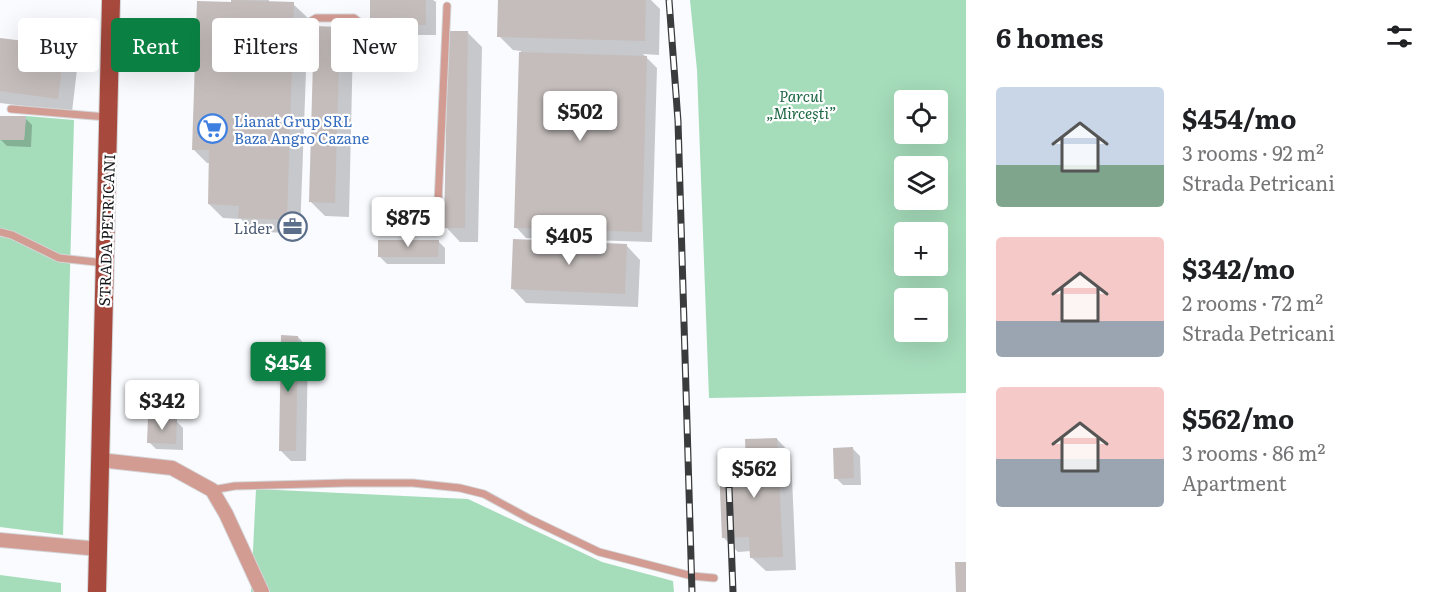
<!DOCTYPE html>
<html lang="en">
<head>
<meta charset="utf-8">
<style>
  :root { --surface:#fff; --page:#f2f2f2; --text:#202124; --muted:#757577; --accent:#0b8043 }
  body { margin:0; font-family:Literata,serif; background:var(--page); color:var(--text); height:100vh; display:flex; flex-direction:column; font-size:22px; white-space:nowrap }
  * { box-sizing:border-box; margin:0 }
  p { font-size:20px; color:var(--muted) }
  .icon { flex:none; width:33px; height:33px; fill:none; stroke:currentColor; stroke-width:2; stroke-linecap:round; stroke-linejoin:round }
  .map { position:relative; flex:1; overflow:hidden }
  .sheet { display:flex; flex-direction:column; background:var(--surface); width:480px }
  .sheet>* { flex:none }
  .guide { position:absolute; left:18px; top:18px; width:570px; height:54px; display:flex; gap:12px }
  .tools { position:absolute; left:894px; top:90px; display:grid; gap:12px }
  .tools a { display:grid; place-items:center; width:54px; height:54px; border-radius:6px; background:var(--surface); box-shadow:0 6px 24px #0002; font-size:30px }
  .price { position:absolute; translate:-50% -51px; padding:0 14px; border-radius:6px; background:#fff; color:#222; font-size:20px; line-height:39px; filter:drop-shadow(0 2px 3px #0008) }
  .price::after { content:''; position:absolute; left:50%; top:36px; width:18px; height:14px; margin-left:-9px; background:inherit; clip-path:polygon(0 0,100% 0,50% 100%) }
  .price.current { background:var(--accent); color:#fff }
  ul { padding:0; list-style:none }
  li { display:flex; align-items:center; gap:18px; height:150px; padding:0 30px }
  li span { display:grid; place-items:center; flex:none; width:168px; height:120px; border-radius:6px; color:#555 }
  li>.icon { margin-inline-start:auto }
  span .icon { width:72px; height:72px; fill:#fffc; stroke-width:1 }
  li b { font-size:26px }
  h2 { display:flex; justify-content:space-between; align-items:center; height:72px; padding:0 30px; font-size:26px }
  .chip { padding:0 21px; border-radius:6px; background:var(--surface); box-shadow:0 6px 24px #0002; font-size:21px; line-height:54px }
  .chip.current { background:var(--accent); color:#fff }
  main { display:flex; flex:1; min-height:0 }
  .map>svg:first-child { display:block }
  .green { fill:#a5dcba; fill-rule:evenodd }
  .shadow { fill:#0003 }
  .building { fill:#c4bdbc }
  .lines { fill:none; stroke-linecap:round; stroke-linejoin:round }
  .lane-casing { stroke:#d4d6d9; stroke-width:9 }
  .street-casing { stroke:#d4d6d9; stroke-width:16 }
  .primary-casing { stroke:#d4d6d9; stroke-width:20 }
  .lane { stroke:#d39c93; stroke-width:7 }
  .street { stroke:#d39c93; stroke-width:14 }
  .primary { stroke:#a7493d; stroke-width:18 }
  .rail-casing { stroke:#3a3b3d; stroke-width:7 }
  .rail { stroke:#fff; stroke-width:4.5; stroke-dasharray:14; stroke-linecap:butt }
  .labels { text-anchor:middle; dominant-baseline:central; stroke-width:4.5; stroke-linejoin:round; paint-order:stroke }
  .park-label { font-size:15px; font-style:italic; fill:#1c6742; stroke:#fff }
  .shop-label { font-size:15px; fill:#366cbe; stroke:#fff; text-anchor:start }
  .service-label { font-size:15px; fill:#4e5e75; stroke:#fff; text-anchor:end }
  .street-label { font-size:15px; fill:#131416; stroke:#fff }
</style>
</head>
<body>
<main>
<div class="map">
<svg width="966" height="592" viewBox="0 0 966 592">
  <rect width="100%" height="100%" fill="#f9fbfe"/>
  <!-- green -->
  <g class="green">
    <path d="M690 0H966V393L709 398 697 70ZM938 100V134H904V100ZM938 166V200H904V166ZM904 232H938V266H904ZM904 298H938V332H904Z"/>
    <path d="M26 116 74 120 63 535 0 527V139L24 140Z"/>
    <path d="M256 489 468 499 602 562 673 581 674 592H251Z"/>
    <path d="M0 575 61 583V592H0Z"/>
  </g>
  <!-- shadow -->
  <g class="shadow">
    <path d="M232 0H269V3L293 4 308 18 300 233 254 232 241 219 223 218 209 204 211 163H207L193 149Z"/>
    <path d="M371 0H433L436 2V35H382L371 25Z"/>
    <path d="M500 0H651L660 9 659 55 643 54 657 68 652 242 526 238 516 227 521 51 513 50 499 36Z"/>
    <path d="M339 28 353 42 349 217 325 216 311 202Z"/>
    <path d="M468 33 482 47 478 242H460L446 227Z"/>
    <path d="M0 39 64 47 78 61 72 112 0 103Z"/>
    <path d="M25 118 32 125 31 147 7 146 0 139Z"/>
    <path d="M438 241 445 248V264H387L380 257Z"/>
    <path d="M626 245 640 260 638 307 526 303 512 288Z"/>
    <path d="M298 337 308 348 306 461H291L280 450Z"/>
    <path d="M176 421 183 428V450L156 449 149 442Z"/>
    <path d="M777 439 791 454 796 570 766 571 751 557V551L738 552 724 538 748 467Z"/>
    <path d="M853 449 860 456 861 485H843L836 478Z"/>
  </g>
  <!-- building -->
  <g class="building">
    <path d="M231 0 294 2 287 220 238 218 239 206 208 204 209 150H192L197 1 231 2Z"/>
    <rect x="370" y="0" width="56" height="25"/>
    <path d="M498 0H646L645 41 497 37Z"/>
    <path d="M314 26 340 27 335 203 309 202Z"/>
    <path d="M448 31H468L465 228H444Z"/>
    <path d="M0 38 65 46 58 99 0 91Z"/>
    <path d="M519 52 647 56 642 232 514 228Z"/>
    <path d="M0 116H26L24 140H0Z"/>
    <path d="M513 239 627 244 625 294 511 289Z"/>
    <path d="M378 240H439L438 257H378Z"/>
    <path d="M281 335 298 336 296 451H279Z"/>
    <path d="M148 418 177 419 176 444 147 443Z"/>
    <path d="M777 438 783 557 750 558 749 537 722 538 719 467 746 465 745 439Z"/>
    <path d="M853 447 854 478 834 479 833 448Z"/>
    <path d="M955 562H966V592H956Z"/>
  </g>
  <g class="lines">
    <defs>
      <g id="lane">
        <path d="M311 21 316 18H354L358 21"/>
        <path d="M11 109 106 117"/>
        <path d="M435 231 437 225 447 6"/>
        <path d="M0 232 12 235 59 258 105 263"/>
        <path d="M212 490 235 486 346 483H413L460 488 484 494 530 519 599 552 692 576 714 578"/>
      </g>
      <g id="street">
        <path d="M100 460 172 468 212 490 226 514 262 592"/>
        <path d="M0 540 99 549"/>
      </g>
      <path id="primary" d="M97 592 111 0"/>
    </defs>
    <!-- lane casing -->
    <use href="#lane" class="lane-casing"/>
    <!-- street casing -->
    <use href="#street" class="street-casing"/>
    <!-- primary casing -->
    <use href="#primary" class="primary-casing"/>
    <!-- lane -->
    <use href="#lane" class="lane"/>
    <!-- street -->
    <use href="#street" class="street"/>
    <!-- primary -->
    <use href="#primary" class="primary"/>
    <defs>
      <g id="rail">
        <path d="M669 0 678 121 692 592"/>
        <path d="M728 460 733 592"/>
      </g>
    </defs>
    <!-- rail casing -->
    <use href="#rail" class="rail-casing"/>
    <!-- rail -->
    <use href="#rail" class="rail"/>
  </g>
  <!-- icons -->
  <defs>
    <symbol id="supermarket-ring" viewBox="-11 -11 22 22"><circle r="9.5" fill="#fff" stroke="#3f7fe0" stroke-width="1.5"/><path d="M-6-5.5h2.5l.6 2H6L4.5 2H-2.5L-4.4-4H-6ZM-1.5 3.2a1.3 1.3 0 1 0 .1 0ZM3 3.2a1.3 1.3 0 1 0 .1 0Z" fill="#3f7fe0"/></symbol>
    <symbol id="office-ring" viewBox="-11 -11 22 22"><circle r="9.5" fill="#fff" stroke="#5c6f8a" stroke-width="1.5"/><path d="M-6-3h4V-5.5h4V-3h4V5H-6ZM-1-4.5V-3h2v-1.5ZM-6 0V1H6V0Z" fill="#5c6f8a"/></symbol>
  </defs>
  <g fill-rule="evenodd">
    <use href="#supermarket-ring" x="196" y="112" width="33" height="33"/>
    <use href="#office-ring" x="276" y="210" width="33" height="33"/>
  </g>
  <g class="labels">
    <!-- park labels -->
    <g class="park-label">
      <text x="801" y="95">Parcul<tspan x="801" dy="17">„Mircești”</tspan></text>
    </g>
    <!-- shop labels -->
    <g class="shop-label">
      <text x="234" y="120">Lianat Grup SRL<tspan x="234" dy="17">Baza Angro Cazane</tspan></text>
    </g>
    <!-- service labels -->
    <g class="service-label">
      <text x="272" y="227">Lider</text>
    </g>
    <!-- street labels -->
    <g class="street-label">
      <text transform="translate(106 230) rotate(-88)">STRADA PETRICANI</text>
    </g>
  </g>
</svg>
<div class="tools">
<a><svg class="icon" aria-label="locate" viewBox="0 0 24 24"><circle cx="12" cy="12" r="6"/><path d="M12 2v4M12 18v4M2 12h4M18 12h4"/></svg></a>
<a><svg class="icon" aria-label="layers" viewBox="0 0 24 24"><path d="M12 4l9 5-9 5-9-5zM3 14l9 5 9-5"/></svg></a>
<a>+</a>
<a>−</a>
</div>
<b class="price" style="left:580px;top:142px">$502</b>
<b class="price" style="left:408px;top:248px">$875</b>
<b class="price" style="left:569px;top:266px">$405</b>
<b class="price current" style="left:288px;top:393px">$454</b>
<b class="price" style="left:162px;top:431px">$342</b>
<b class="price" style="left:754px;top:499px">$562</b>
<div class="guide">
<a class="chip">Buy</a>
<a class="chip current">Rent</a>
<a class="chip">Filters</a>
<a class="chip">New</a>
</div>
</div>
<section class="sheet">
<h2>6 homes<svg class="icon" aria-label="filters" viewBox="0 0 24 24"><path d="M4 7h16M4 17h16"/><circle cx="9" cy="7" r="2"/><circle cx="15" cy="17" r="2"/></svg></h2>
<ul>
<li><span style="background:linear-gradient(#c9d6e8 65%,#7fa58c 0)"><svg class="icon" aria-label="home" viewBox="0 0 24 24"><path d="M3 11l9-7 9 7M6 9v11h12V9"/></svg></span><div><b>$454/mo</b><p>3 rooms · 92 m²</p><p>Strada Petricani</p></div></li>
<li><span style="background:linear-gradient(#f6c9c9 70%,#9aa5b1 0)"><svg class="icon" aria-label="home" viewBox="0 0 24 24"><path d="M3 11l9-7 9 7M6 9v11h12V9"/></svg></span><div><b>$342/mo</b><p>2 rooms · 72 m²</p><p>Strada Petricani</p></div></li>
<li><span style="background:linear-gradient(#f6c9c9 60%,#9aa5b1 0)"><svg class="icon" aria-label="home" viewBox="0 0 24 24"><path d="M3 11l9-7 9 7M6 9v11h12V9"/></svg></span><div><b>$562/mo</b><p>3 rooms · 86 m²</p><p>Apartment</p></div></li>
</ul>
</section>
</main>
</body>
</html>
